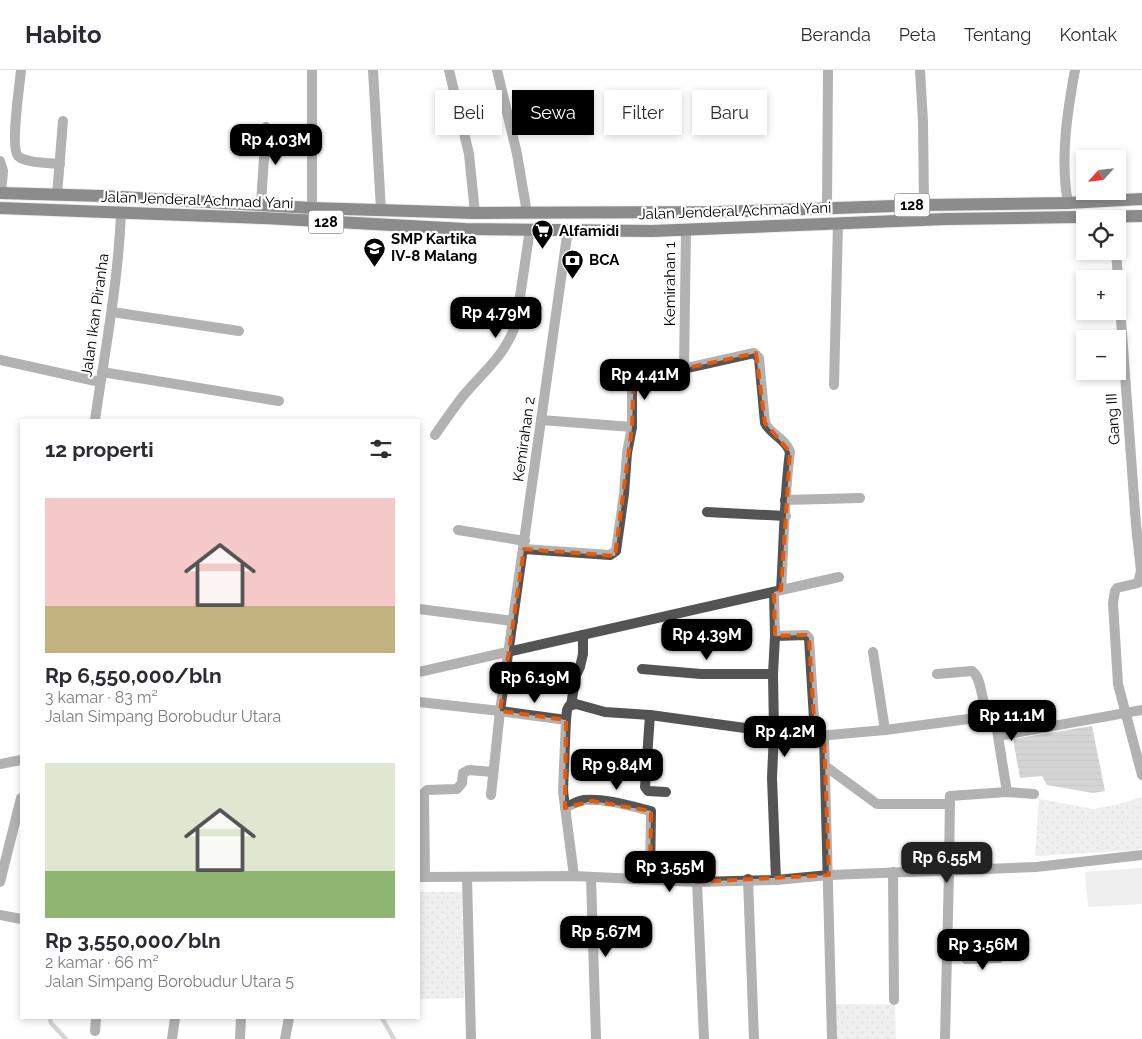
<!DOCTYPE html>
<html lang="id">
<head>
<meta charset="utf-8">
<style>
  :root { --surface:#fff; --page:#f2f2f3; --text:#2b2b33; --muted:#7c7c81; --line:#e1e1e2; --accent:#000 }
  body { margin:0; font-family:Raleway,sans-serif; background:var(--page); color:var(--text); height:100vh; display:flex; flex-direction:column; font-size:19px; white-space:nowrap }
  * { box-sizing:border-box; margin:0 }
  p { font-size:16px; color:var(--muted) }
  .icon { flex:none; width:28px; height:28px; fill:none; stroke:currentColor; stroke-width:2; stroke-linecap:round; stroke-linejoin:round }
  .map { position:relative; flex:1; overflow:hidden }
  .drawer { position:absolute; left:20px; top:349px; width:400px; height:600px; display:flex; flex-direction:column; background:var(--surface); border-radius:0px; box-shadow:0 2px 8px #0003 }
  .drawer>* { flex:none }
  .hud { position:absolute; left:435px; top:20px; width:475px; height:45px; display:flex; gap:10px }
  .needle { width:32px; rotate:243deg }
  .buttons { position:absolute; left:1076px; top:80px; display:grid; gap:10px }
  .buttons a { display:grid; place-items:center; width:50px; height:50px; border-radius:0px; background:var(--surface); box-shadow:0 2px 8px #0003; font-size:25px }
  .price { position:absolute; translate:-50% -42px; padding:0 11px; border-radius:10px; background:var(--accent); color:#fff; font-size:16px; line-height:32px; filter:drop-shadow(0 1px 2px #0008) }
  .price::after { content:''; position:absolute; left:50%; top:30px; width:15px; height:11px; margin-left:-8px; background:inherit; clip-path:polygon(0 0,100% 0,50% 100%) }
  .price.on { background:#222; color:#fff }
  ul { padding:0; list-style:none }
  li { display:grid; align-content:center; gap:10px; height:265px; padding:0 25px }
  li span { display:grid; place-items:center; height:155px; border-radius:0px; color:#555 }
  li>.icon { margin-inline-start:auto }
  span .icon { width:90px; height:90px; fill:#fffc; stroke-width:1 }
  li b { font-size:21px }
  h2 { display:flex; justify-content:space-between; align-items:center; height:60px; padding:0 25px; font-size:21px }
  .pill { padding:0 18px; border-radius:0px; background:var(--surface); box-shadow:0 2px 8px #0003; font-size:18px; line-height:45px }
  .pill.on { background:var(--accent); color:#fff }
  header { display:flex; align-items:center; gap:30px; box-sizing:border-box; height:70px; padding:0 25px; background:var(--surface); border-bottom:1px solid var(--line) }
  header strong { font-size:24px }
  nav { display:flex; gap:28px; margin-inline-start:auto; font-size:18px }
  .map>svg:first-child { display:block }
  .grass { fill:url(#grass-dots) }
  .pitch { fill:#dbdbdb }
  .water { fill:url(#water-rules) }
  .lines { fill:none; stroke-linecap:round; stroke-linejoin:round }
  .stream { stroke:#a2a2a2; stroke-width:4.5 }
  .minor-tunnel { stroke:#d9d9d9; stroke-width:10; stroke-dasharray:10 5; stroke-linecap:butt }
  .primary-casing { stroke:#dbdbdb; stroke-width:14 }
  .minor { stroke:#545454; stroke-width:10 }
  .tertiary { stroke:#545454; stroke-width:10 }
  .primary { stroke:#000; stroke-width:12 }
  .marked { fill:none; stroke:#e8590c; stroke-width:4; stroke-dasharray:10 6; stroke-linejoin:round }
  .labels { text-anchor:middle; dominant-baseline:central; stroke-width:4.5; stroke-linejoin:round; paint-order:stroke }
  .shield { fill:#fff; stroke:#4c4c4c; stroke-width:1 }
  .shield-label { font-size:14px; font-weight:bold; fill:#000 }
  .street-label { font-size:15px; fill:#000; stroke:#fff }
  .poi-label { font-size:15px; font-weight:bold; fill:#000; stroke:#fff; text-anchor:start }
</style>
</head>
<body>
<header>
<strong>Habito</strong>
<nav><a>Beranda</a><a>Peta</a><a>Tentang</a><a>Kontak</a></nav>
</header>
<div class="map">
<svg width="1142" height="969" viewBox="0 0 1142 969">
  <defs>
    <pattern id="grass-dots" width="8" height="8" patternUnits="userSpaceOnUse" patternTransform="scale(1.25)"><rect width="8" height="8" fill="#dbdbdb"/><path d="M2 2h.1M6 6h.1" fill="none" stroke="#bababa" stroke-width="1.8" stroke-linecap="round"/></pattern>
    <pattern id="water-rules" width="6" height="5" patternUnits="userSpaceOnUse" patternTransform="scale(1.25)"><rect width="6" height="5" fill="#a2a2a2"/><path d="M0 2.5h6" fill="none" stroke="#8a8a8a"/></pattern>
  </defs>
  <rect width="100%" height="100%" fill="#fff"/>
  <!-- grass -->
  <g class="grass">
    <path d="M1142 727V778L1138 780 1035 786 1039 729 1094 739 1119 734Z"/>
    <path d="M419 822H462L464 928 419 929Z"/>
    <path d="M832 934H895L896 969H833Z"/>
  </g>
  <!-- pitch -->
  <path class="pitch" d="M1142 798V834L1088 837 1085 802Z"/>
  <!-- water -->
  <path class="water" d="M1092 656 1105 721 1093 723 1047 715 1042 706 1020 708 1013 669Z"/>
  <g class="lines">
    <!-- stream -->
    <g class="stream">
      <path d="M50 948 51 953 66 969"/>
      <path d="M382 948 394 969"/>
    </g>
    <!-- minor-tunnel -->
    <path class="minor-tunnel" d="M951 889H966"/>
    <defs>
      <g id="primary">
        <path d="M0 123 103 126 312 138 475 143 717 142 924 135 1068 133 1142 129"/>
        <path d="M0 138 264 148 465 159 652 161 946 149 1142 146"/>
      </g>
    </defs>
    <!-- primary casing -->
    <use href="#primary" class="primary-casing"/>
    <!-- minor -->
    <g class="minor">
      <path d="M21 0C20 14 10 77 18 86 25 93 50 93 60 94"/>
      <path d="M373 0 381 140"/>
      <path d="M449 0 469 84 475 143"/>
      <path d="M497 0 517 84 527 143"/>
      <path d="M920 0 923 52 924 135"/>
      <path d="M0 91 3 101 1 123"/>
      <path d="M57 125 63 51"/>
      <path d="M1068 133C1060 90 1067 43 1075 0"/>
      <path d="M261 134 266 57"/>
      <path d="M312 138V0"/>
      <path d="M827 138 828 0"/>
      <path d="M1116 181 1136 455 1141 501 1138 513 1117 518 1115 521 1113 533 1118 614 1142 705"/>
      <path d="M112 242 239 261"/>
      <path d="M0 290 100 312"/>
      <path d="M684 298 686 160"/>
      <path d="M102 302 279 331"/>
      <path d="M834 315 838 154"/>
      <path d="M541 350 632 357"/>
      <path d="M435 365C444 352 453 339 463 326 484 301 504 287 516 254L530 159"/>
      <path d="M785 430 860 428"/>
      <path d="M707 442 786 446"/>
      <path d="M458 460 525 471"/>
      <path d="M524 479 610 485 616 481 624 424 627 383 632 357V305L634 302 649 298H687L754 283 759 288 765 353C770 364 786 369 790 382 784 427 784 473 781 520"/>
      <path d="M774 522 775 566 773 604 774 662 772 708 776 810"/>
      <path d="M419 539 513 551"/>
      <path d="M775 566 806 565 809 568 815 665"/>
      <path d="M873 582 885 660"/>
      <path d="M642 599 701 604H773"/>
      <path d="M419 602 839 507"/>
      <path d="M937 604 972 601C985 610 978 639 995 648L1007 722"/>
      <path d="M419 632 500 641 566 650"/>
      <path d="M571 635 576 605 580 597 583 584V565"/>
      <path d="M650 645 645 717 648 721 666 722"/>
      <path d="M824 665 832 969"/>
      <path d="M998 666 1142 640"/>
      <path d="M773 670 885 660 991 646"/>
      <path d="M0 694 21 690"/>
      <path d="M825 696 877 734H950"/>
      <path d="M491 725 500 641 568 159"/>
      <path d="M565 738C571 735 577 731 584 730 605 728 630 736 651 741L650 809"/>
      <path d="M893 802 894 930"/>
      <path d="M574 806 563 721 566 650 567 640 569 636 576 634 605 642 650 645 774 662"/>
      <path d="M419 807 574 806 697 812 776 810 829 805 1036 797 1142 785"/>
      <path d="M425 807 424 723 427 720 457 719 462 713 463 703 469 700 493 702"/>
      <path d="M467 807 471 969"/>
      <path d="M591 807 596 969"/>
      <path d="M748 809 754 969"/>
      <path d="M697 812 704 969"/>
      <path d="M0 845 21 849"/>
      <path d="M966 889 999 888"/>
      <path d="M95 961 96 948"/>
      <path d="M172 969 175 948"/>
      <path d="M240 969 241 948"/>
      <path d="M285 969 289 948"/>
      <path d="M945 969 949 801 950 726 1007 722 1034 724"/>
    </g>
    <!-- tertiary -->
    <g class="tertiary">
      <path d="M95 350C105 281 118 213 121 144"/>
      <path d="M0 812 21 728"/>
    </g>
    <!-- primary -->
    <use href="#primary" class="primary"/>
  </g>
  <!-- marked area -->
  <path d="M0 0H1142V969H0ZM756 283 765 353 790 382 781 520 774 522 775 566 806 565 809 568 815 665H824L829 805 697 812 650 809 651 741 592 731 565 738 566 650 500 641 524 479 615 486 632 357 634 302 687 298Z" fill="#fff" fill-opacity=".55" fill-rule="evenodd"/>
  <path class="marked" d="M756 283 765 353 790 382 781 520 774 522 775 566 806 565 809 568 815 665H824L829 805 697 812 650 809 651 741 592 731 565 738 566 650 500 641 524 479 615 486 632 357 634 302 687 298Z"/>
  <!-- icons -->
  <defs>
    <symbol id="supermarket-pin" viewBox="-11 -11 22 30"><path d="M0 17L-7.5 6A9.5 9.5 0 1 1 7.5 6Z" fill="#000" stroke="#fff"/><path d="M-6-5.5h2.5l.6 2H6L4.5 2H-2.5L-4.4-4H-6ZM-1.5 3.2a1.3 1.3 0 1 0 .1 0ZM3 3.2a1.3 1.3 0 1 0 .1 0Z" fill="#fff"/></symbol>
    <symbol id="school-pin" viewBox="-11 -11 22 30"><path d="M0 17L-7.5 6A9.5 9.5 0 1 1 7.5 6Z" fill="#000" stroke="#fff"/><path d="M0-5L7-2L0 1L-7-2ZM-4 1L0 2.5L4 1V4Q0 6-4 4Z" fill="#fff"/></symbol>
    <symbol id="bank-pin" viewBox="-11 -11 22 30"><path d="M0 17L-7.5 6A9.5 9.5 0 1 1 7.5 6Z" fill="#000" stroke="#fff"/><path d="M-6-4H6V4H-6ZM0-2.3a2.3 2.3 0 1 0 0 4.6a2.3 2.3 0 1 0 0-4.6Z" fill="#fff"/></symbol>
  </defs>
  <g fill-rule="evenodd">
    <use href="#supermarket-pin" x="530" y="148" width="25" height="34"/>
    <use href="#school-pin" x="362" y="166" width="25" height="34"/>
    <use href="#bank-pin" x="560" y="178" width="25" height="34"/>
  </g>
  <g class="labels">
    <!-- shield labels -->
    <g class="shield">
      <rect x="894.5" y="123.5" width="35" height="23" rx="4"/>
      <rect x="308.5" y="140.5" width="35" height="23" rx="4"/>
    </g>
    <g class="shield-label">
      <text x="912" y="135">128</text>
      <text x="326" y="152">128</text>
    </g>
    <!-- street labels -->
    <g class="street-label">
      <text transform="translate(197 130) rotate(2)">Jalan Jenderal Achmad Yani</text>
      <text transform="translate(735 141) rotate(-2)">Jalan Jenderal Achmad Yani</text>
      <text transform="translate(670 214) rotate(-90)">Kemirahan 1</text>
      <text transform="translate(95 245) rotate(-82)">Jalan Ikan Piranha</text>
      <text transform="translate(1113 349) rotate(-94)">Gang III</text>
      <text transform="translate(524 369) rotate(-82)">Kemirahan 2</text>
    </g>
    <!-- poi labels -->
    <g class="poi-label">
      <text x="559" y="161">Alfamidi</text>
      <text x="391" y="169">SMP Kartika<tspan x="391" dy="17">IV-8 Malang</tspan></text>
      <text x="589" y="190">BCA</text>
    </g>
  </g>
</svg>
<div class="buttons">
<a><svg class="needle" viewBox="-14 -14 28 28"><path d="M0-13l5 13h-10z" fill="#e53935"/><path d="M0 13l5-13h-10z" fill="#7c7c81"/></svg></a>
<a><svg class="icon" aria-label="locate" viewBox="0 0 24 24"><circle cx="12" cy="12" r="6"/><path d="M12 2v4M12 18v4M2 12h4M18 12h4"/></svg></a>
<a>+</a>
<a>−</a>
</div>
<b class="price" style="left:276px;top:96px">Rp 4.03M</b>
<b class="price" style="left:496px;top:269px">Rp 4.79M</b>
<b class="price" style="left:645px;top:331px">Rp 4.41M</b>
<b class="price" style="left:707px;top:591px">Rp 4.39M</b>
<b class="price" style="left:535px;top:634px">Rp 6.19M</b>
<b class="price" style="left:1012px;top:672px">Rp 11.1M</b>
<b class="price" style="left:785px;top:688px">Rp 4.2M</b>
<b class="price" style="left:617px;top:721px">Rp 9.84M</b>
<b class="price on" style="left:947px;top:814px">Rp 6.55M</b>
<b class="price" style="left:670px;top:823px">Rp 3.55M</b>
<b class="price" style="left:606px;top:888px">Rp 5.67M</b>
<b class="price" style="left:983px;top:901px">Rp 3.56M</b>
<div class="hud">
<a class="pill">Beli</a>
<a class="pill on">Sewa</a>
<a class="pill">Filter</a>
<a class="pill">Baru</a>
</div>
<section class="drawer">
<h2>12 properti<svg class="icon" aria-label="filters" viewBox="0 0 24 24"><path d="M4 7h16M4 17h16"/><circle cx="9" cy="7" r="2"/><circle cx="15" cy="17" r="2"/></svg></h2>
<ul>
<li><span style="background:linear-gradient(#f6c9c9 70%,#c2b280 0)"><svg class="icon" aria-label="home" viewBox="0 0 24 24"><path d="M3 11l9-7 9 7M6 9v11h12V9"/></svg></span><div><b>Rp 6,550,000/bln</b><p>3 kamar · 83 m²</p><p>Jalan Simpang Borobudur Utara</p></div></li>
<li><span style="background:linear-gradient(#dfe7d0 70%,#8fb573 0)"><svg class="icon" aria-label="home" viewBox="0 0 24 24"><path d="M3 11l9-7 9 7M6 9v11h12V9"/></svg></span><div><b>Rp 3,550,000/bln</b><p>2 kamar · 66 m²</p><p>Jalan Simpang Borobudur Utara 5</p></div></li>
</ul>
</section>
</div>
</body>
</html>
